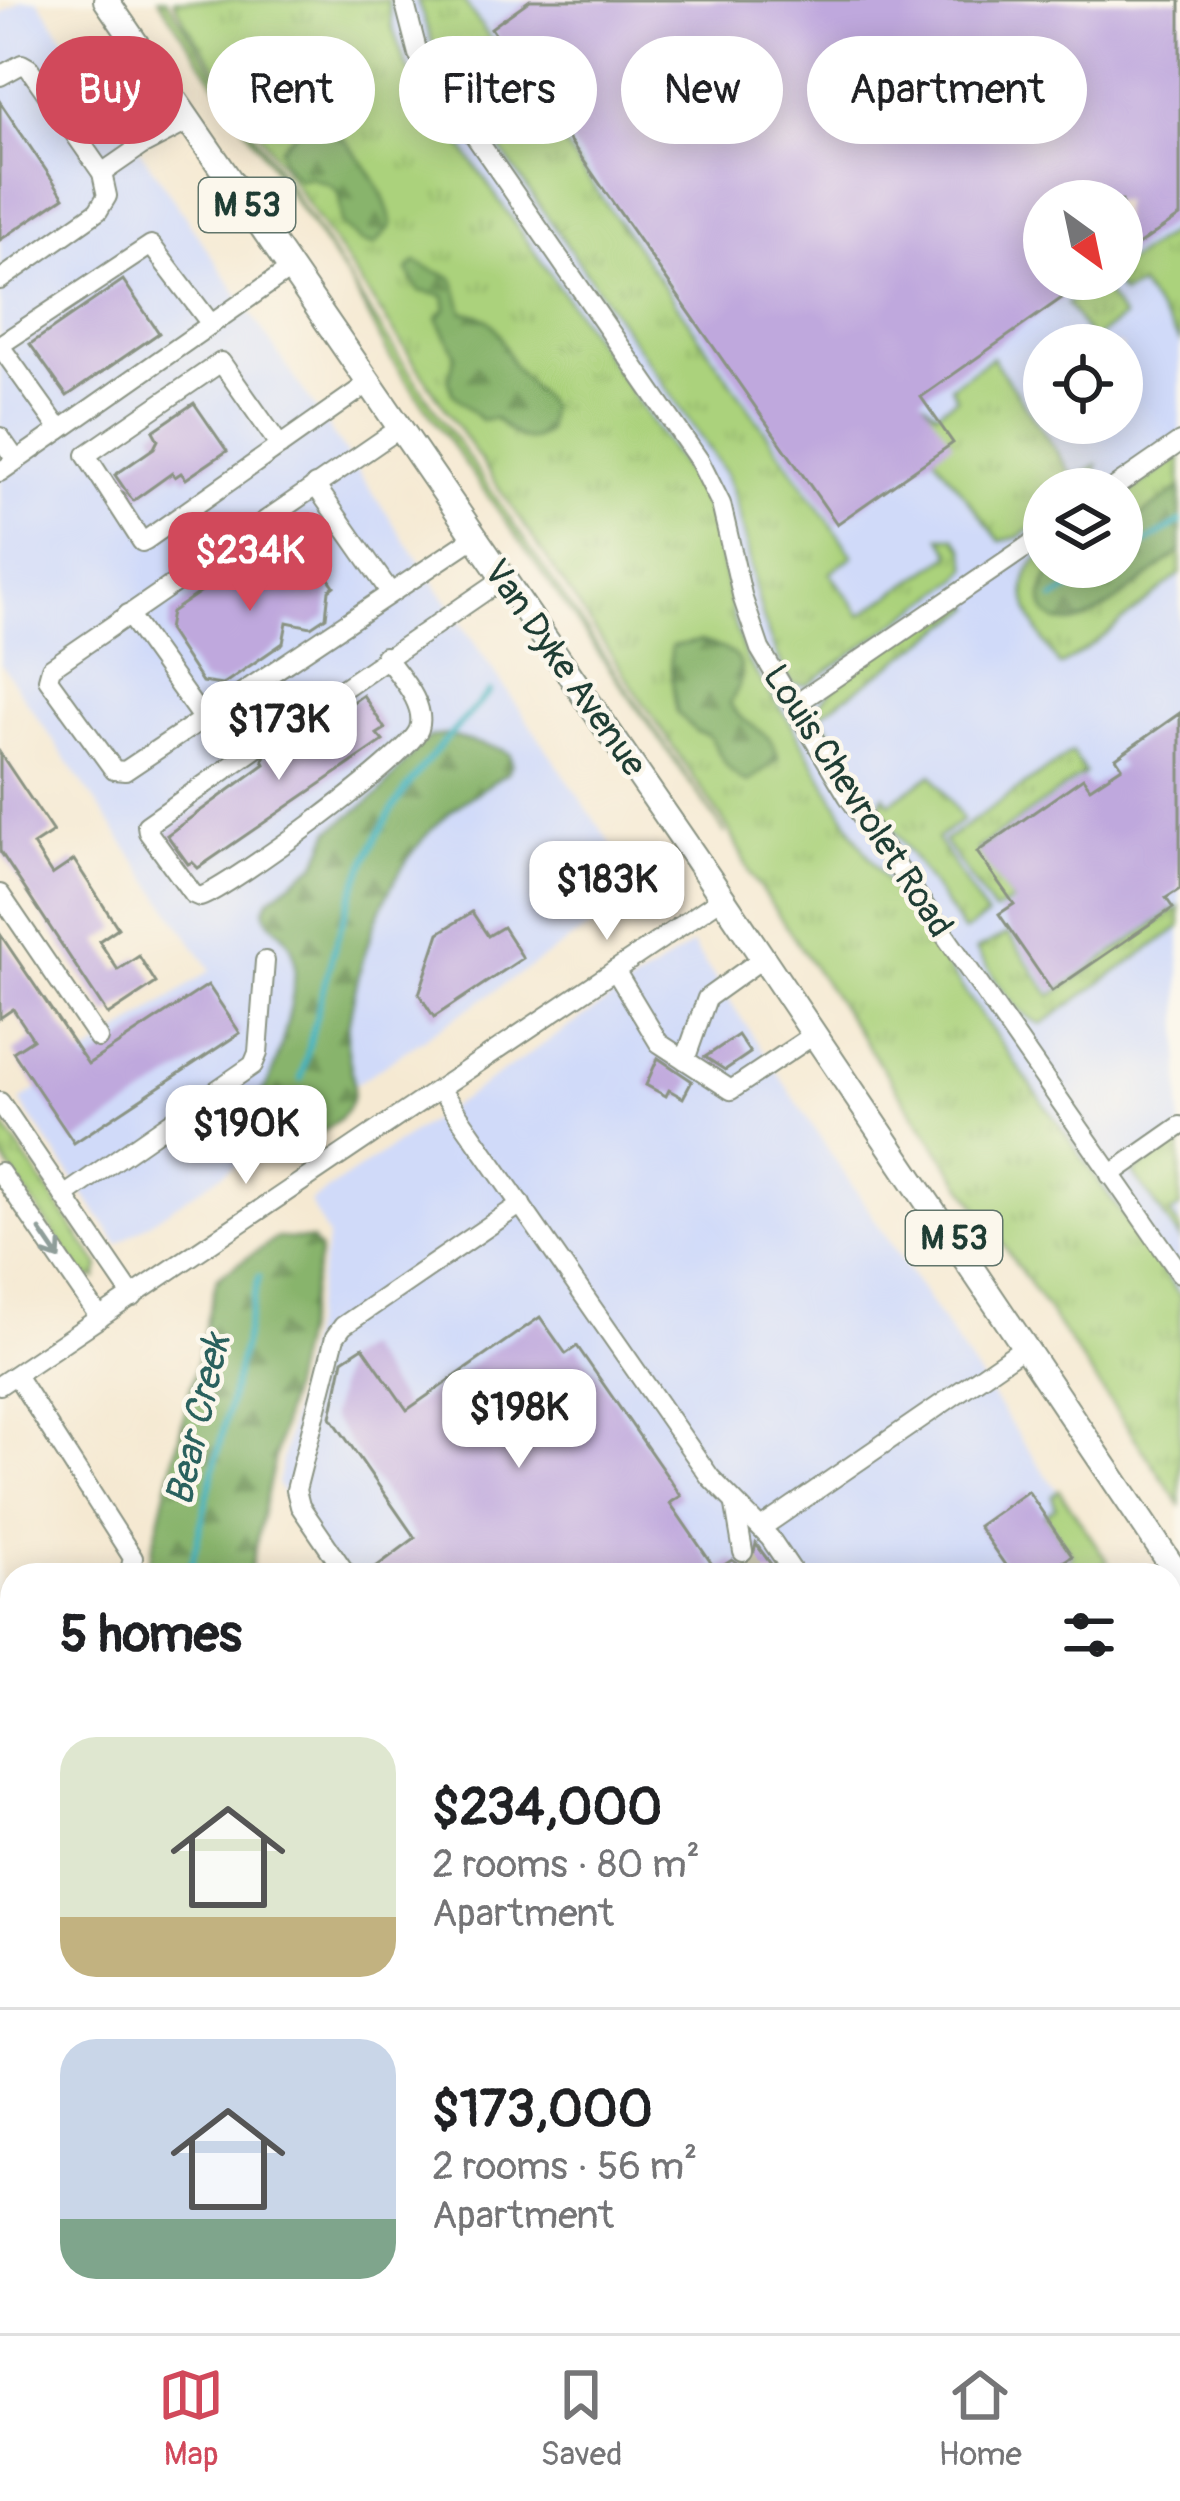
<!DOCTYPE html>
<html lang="en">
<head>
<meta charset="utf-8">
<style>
  :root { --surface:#fff; --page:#f2f2f2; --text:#202124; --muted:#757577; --line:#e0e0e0; --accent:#d1495b }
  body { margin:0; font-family:Pangolin,sans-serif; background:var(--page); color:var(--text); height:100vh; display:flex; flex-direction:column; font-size:45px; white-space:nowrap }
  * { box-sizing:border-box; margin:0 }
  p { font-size:39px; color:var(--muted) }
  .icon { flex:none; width:66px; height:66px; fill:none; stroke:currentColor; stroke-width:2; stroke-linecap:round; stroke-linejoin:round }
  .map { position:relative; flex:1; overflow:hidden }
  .side { position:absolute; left:0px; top:1563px; width:1182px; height:771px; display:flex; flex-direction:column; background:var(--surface); border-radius:36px 36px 0 0; box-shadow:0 6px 30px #0003 }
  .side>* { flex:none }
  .top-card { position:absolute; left:36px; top:36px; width:1110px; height:108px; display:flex; gap:24px }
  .needle { width:78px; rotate:147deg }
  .tools { position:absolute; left:1023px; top:180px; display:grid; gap:24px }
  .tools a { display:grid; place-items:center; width:120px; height:120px; border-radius:50%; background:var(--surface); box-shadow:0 6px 30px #0003; font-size:60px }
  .price { position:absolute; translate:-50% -102px; padding:0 27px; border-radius:24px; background:#fff; color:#222; font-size:39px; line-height:78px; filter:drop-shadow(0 3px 6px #0008) }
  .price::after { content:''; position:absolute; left:50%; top:72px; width:36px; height:27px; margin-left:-18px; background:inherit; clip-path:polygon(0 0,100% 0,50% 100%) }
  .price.selected { background:var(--accent); color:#fff }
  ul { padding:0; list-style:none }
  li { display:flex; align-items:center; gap:36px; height:300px; padding:0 60px }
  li+li { border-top:3px solid var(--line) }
  li span { display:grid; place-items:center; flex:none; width:336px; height:240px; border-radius:36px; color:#555 }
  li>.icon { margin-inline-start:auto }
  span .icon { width:144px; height:144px; fill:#fffc; stroke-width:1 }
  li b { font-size:51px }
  h2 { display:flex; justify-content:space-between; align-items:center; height:144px; padding:0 60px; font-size:51px }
  .chip { padding:0 42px; border-radius:54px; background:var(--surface); box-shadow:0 6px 30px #0003; font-size:42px; line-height:108px }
  .chip.selected { background:var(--accent); color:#fff }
  .tabs { display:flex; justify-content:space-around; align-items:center; height:168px; border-top:3px solid var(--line); background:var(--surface); font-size:33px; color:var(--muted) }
  .tabs a { display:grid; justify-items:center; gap:6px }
  .tabs .selected { color:var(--accent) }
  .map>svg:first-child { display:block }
  .built { fill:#d0daf9; fill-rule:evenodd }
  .grass { fill:url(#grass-tufts); stroke:#658858; stroke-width:3 }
  .forest { fill:url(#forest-firs); stroke:#547850; stroke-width:3 }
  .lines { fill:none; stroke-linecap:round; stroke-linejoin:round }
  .stream { stroke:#45b4bf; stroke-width:6 }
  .building { fill:#bfa8dd }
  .minor-tunnel { stroke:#cac7b2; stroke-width:18; stroke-dasharray:18 9; stroke-linecap:butt }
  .minor-casing { stroke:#8a9383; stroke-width:22 }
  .major-casing { stroke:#8a9383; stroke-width:28 }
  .minor { stroke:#fff; stroke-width:18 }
  .major { stroke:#fff; stroke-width:24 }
  .oneway { stroke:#8f9e9a }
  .labels { text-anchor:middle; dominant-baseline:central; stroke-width:9; stroke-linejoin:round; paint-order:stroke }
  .shield { fill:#fbf7ec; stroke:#61756b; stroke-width:3 }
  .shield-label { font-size:33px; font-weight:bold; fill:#1f3d34 }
  .street-label { font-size:36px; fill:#1f3d34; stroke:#fbf7ec }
  .water-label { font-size:39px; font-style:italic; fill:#2a615e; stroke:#fbf7ec }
</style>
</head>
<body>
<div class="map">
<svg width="1180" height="2333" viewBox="0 0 1180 2333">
  <defs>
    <pattern id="grass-tufts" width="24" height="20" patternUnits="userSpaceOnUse" patternTransform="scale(3)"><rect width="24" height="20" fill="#abd27c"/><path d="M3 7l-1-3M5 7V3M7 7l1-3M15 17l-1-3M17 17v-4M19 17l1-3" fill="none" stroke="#93b56c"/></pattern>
    <pattern id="forest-firs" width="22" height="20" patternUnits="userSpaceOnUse" patternTransform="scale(3)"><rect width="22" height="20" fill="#88b46c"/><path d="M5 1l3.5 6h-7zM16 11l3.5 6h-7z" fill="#6f945a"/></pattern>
  </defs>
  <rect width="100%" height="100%" fill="#fbf7ec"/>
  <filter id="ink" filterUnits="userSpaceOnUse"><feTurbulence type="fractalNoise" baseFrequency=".00833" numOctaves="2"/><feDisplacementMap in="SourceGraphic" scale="24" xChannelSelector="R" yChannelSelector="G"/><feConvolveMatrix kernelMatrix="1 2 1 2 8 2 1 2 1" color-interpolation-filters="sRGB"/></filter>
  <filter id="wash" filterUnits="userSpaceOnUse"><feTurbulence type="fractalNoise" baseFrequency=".004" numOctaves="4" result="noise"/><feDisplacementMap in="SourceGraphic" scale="48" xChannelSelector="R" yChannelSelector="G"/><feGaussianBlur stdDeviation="2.7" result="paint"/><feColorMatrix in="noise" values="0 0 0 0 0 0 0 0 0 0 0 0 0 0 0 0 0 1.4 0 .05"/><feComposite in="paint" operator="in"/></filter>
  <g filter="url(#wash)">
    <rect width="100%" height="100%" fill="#f5e9d2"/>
    <!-- built -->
    <g class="built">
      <path d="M22 0H38L643 891 118 1244 20 1101 211 970 0 663V15Z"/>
      <path d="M174 0H1180V1481L730 831 185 22ZM1044 201H1122V279H1044ZM1044 345H1122V423H1044ZM1044 489H1122V567H1044Z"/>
      <path d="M692 944 1015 1431 1108 1562 1082 1575H336L277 1484 328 1237 310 1202Z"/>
    </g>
    <!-- grass -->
    <g class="grass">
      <path d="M159 0H167L396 352 726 834 390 357 352 285Z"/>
      <path d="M174 0H388L392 27 406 65 702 495 717 537 735 627 748 662 791 723 859 842 1180 1296V1504L751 875 730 831 185 22Z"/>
      <path d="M417 0H463L853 556 830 573 861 615 952 554 941 537H955L964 549 968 568 958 580 807 685 793 684C748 615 756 548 726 474L439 61Z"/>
      <path d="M1180 226V341L1140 286 1122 294 1111 279H1122V265Z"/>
      <path d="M1098 283 1123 318 1092 340 1067 304Z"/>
      <path d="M992 357 1071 473 1079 476 1097 465 1095 483 1089 489H1044V520L1019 537 1000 541 934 456 925 403 936 412 957 398 951 386Z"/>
      <path d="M1180 456V574L1095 643 1060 666C1037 632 1004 586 1044 553V567H1122V498Z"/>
      <path d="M959 598 974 607 820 715 858 772C832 773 823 739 811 719 820 685 926 621 959 598Z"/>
      <path d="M1072 752 1085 773 977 849 1013 901 994 912 944 841Z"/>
      <path d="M932 774 963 820 937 839 987 917 964 932 879 807 884 795 890 803Z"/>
      <path d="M1179 907 1180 927 1042 1024C1012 1015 994 974 976 950L1008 934 1051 996Z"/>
      <path d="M0 1120 99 1266 96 1278 83 1276 0 1154Z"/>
      <path d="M1180 1141V1207L1170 1214 1180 1229V1239L1133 1173Z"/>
      <path d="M1059 1490 1108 1562 1082 1575H1044L1072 1556 1044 1515 1056 1507 1052 1496Z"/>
      <path d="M1170 1677 1180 1691V1863L1170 1869Z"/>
    </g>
    <!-- forest -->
    <g class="forest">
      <path d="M277 62 320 71 329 81 326 119C354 151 384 182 392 225L375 245 362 242 342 225C338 202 346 189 320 181 305 176 314 176 298 180L283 162 280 148 298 130 270 73Z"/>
      <path d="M416 262C457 286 449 259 463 312 504 316 497 341 515 367 525 381 539 392 549 406L547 431C524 450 513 433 494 418L481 420 452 393 449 380 455 354 437 318 446 309 444 296 419 291 407 270Z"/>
      <path d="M1180 488V552C1155 569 1097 623 1069 623 1034 622 1038 588 1054 568L1122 567V529Z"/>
      <path d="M700 641C737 652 755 661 730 703 742 729 773 726 778 759L748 782C725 774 721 752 708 735L696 732 677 712C674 698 668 657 672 646Z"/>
      <path d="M446 735 503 750 510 754 512 764 507 773C484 788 460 802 440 821 385 873 360 953 348 1027 343 1052 358 1076 352 1099 346 1118 323 1133 306 1141L291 1129 267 1136 249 1135 243 1127 242 1111C251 1102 262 1095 268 1083 280 1056 304 973 291 946 284 930 267 926 264 909L270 898 317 863 331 830 378 795 420 745 430 737Z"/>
      <path d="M277 1238 312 1240 320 1251 249 1575H146L217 1278Z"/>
    </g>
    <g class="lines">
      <!-- stream -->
      <g class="stream">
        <path d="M1122 557 1180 522"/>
        <path d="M1054 599 1106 567"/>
        <path d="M301 1079C322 992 341 902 385 822 412 774 452 732 490 692"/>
        <path d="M189 1575 259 1277"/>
        <path d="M34 2333 35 2322"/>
      </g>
    </g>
    <g id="blocks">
      <!-- building -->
      <g class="building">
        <path d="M530 0H1180V216L1122 256V201H1044V279H1089L921 397 953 443 837 524 491 28Z"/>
        <path d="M0 102 64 197 0 240Z"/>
        <path d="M123 280 159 333 67 396 30 344Z"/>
        <path d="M194 403 227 451 186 479 181 473 175 477 172 473 133 501 115 475 154 448 158 440 153 431Z"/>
        <path d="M295 542 299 546 304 543 334 586 329 590 326 617 311 627 287 622 283 643 222 685 202 682 168 630 171 612 232 570 250 573Z"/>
        <path d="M363 695 385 729 377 734 383 741 198 868 192 862 188 864 167 835 265 764 263 760 268 748H281L283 751Z"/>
        <path d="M1180 713V889L1166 898 1173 908 1052 991 999 914 1014 904 977 852 1083 778 1090 788 1122 767 1116 758Z"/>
        <path d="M0 753 53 832 33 845 52 875 74 860 118 928 99 941 118 970 139 956 156 983 108 1015 0 851Z"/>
        <path d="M472 912 488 936 503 927 523 958 434 1017 419 994 439 933Z"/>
        <path d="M0 934 88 1064 208 985 240 1033 74 1143 13 1052 33 1039 13 1009 0 1018Z"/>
        <path d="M738 1035 750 1053 725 1070 705 1057Z"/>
        <path d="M658 1058 692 1081 683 1098 669 1090 666 1096 646 1085Z"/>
        <path d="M540 1317 566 1354 577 1346 681 1496 670 1503 716 1570 732 1560 739 1565 751 1563 756 1544 779 1575H365L415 1538 331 1417 343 1360 363 1347 407 1410Z"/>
        <path d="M1028 1491 1072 1556 1043 1575H1012L978 1526Z"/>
      </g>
    </g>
  </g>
  <g filter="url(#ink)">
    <use href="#blocks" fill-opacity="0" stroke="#8a9383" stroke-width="3"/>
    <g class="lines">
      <!-- minor-tunnel -->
      <path class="minor-tunnel" d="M743 1552 758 1575"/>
      <defs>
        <g id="minor">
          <path d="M404 0 418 54 699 460 721 504 743 599 760 649 848 796 1180 1273"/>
          <path d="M0 76 22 64 29 68 102 173 107 196 98 211 0 280"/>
          <path d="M102 173 141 146 189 121"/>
          <path d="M0 345 151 245 211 324"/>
          <path d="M0 346 60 430"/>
          <path d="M400 428 51 668 48 679 114 770 125 771 475 537"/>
          <path d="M0 437 16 460"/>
          <path d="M280 446 221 362 86 455 142 542 146 540 369 383"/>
          <path d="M0 472 290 269"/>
          <path d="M315 485 390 592"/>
          <path d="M1112 489 1180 442"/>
          <path d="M128 614 202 718"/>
          <path d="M796 704 1044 535"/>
          <path d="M274 736 504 578"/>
          <path d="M255 749 147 825 148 832 193 894 200 897C230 887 409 757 419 729 427 704 399 676 385 656"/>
          <path d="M0 894 98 1038"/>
          <path d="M615 970 659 1043 731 1090 815 1034"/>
          <path d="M685 1060 707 998 763 958"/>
          <path d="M440 1089 710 1477 770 1538 795 1575"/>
          <path d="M0 1102 133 1297"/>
          <path d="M0 1172 100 1318"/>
          <path d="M1110 1175 1180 1126"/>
          <path d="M64 1196 253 1065 258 1053 265 961"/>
          <path d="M16 1375 133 1558 129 1575"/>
          <path d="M0 1385 722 898"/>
          <path d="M735 1505 743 1552"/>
          <path d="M761 1528 1023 1348"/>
          <path d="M347 1575 300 1506 296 1490 335 1337 343 1326 521 1204"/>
          <path d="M0 1755 12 1773"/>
          <path d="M0 1878 12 1869"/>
          <path d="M0 1923 4 1942 0 1979"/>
          <path d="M1170 2095 1180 2097"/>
          <path d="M372 2322 379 2333"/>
          <path d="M410 2322 416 2333"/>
          <path d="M228 2333 230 2322"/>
          <path d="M902 2333 919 2322"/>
          <path d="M1084 2333 1100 2322"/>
        </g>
        <g id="major">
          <path d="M106 0 695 857 1180 1578"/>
          <path d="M1170 1605 1180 1600"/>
          <path d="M1170 1885 1180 1879"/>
          <path d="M1170 1939H1180"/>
          <path d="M1170 1956 1180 1957"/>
          <path d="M0 2170 12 2165"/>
        </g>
      </defs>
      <!-- minor casing -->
      <use href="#minor" class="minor-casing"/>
      <!-- major casing -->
      <use href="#major" class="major-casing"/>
      <!-- minor -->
      <use href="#minor" class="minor"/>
      <!-- major -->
      <use href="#major" class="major"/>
    </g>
    <!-- one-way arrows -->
    <defs><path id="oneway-shaft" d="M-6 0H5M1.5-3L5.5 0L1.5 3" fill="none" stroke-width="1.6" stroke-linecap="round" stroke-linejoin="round" transform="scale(3)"/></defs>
    <use class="oneway" href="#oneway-shaft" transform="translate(50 1245) rotate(56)"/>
  </g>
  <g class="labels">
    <!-- shield labels -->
    <g class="shield">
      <rect x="199" y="178" width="96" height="54" rx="9"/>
      <rect x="906" y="1211" width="96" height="54" rx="9"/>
    </g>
    <g class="shield-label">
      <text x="247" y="205">M 53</text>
      <text x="954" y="1238">M 53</text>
    </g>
    <!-- street labels -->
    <g class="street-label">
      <text transform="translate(565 668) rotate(55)">Van Dyke Avenue</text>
      <text transform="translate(858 801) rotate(57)">Louis Chevrolet Road</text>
    </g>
    <!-- water labels -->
    <g class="water-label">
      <text transform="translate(198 1420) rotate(-77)">Bear Creek</text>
    </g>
  </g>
</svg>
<div class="tools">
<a><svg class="needle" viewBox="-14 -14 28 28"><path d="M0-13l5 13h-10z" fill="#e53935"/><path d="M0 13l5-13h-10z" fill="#757577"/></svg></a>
<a><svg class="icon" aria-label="locate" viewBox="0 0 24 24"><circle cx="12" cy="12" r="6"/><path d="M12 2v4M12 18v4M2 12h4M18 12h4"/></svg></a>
<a><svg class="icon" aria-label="layers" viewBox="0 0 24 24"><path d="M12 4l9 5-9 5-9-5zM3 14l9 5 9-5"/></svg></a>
</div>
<b class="price selected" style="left:250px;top:614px">$234K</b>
<b class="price" style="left:279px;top:783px">$173K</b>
<b class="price" style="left:607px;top:943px">$183K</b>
<b class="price" style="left:246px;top:1187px">$190K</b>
<b class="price" style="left:519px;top:1471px">$198K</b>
<div class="top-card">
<a class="chip selected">Buy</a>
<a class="chip">Rent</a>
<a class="chip">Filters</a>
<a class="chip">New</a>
<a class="chip">Apartment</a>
</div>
<section class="side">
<h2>5 homes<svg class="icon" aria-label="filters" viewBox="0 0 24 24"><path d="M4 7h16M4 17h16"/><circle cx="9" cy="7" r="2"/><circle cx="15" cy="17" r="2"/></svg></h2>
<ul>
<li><span style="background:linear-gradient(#dfe7d0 75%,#c2b280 0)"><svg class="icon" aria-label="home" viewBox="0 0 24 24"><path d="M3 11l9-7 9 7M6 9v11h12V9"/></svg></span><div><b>$234,000</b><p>2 rooms · 80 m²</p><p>Apartment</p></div></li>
<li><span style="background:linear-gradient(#c9d6e8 75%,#7fa58c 0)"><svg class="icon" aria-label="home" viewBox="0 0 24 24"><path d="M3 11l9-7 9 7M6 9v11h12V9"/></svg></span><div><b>$173,000</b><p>2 rooms · 56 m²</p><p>Apartment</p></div></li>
</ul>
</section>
</div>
<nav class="tabs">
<a class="selected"><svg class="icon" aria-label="map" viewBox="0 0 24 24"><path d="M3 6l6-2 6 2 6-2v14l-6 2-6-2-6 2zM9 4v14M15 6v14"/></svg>Map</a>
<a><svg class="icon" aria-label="saved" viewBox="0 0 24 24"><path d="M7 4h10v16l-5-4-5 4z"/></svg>Saved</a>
<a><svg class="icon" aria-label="home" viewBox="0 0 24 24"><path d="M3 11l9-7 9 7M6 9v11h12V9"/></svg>Home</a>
</nav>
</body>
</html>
